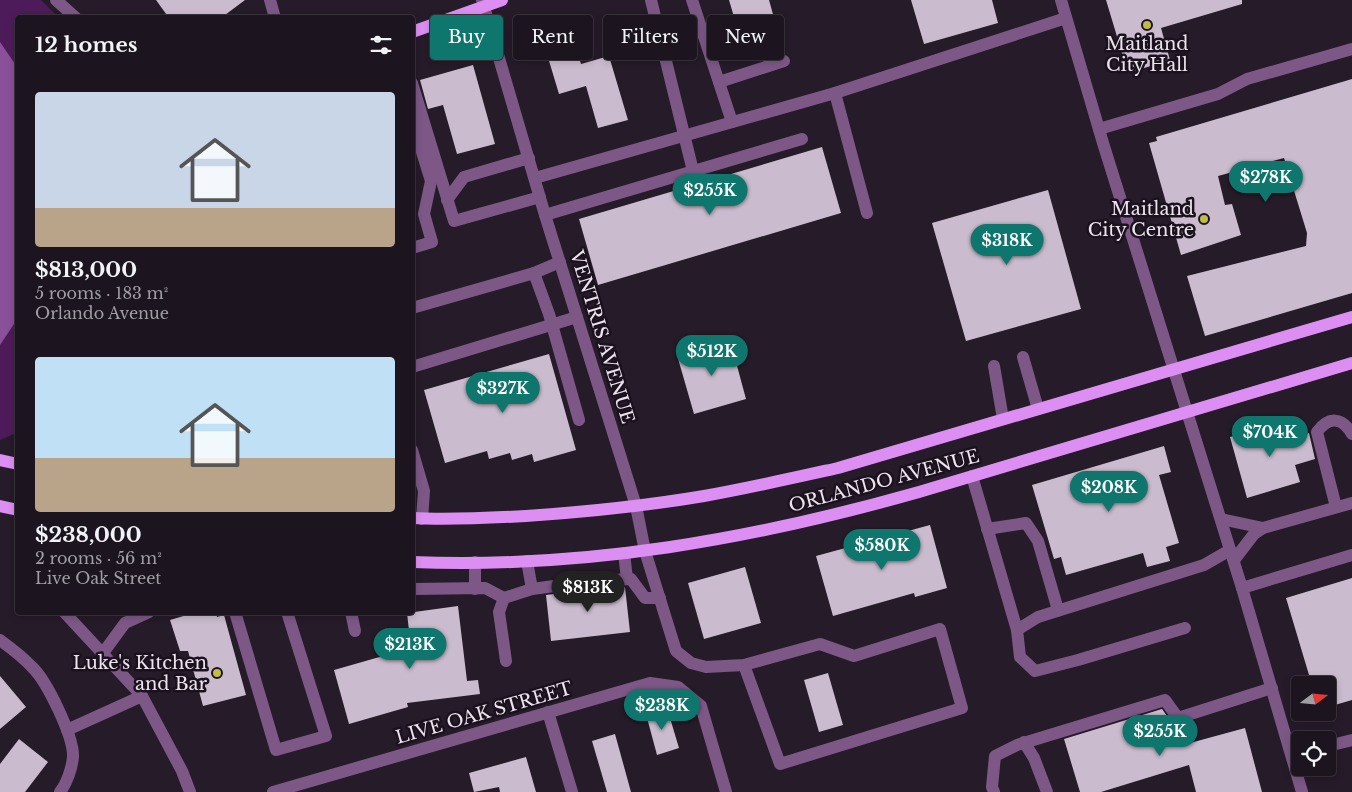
<!DOCTYPE html>
<html lang="en">
<head>
<meta charset="utf-8">
<style>
  :root { --surface:#1c141f; --page:#29212c; --text:#f1f3f6; --muted:#a09ea4; --line:#3a333d; --accent:#0f766e }
  body { margin:0; font-family:"Libre Baskerville",serif; background:var(--page); color:var(--text); height:100vh; display:flex; flex-direction:column; font-size:19px; white-space:nowrap }
  * { box-sizing:border-box; margin:0 }
  p { font-size:16px; color:var(--muted) }
  .icon { flex:none; width:28px; height:28px; fill:none; stroke:currentColor; stroke-width:2; stroke-linecap:round; stroke-linejoin:round }
  .map { position:relative; flex:1; overflow:hidden }
  .sheet { position:absolute; left:15px; top:15px; width:400px; height:600px; display:flex; flex-direction:column; background:var(--surface); border-radius:5px; box-shadow:0 2px 8px #0003,0 0 0 1px var(--line) }
  .sheet>* { flex:none }
  .guide { position:absolute; left:430px; top:15px; width:475px; height:45px; display:flex; gap:10px }
  .needle { width:32px; rotate:74deg }
  .tools { position:absolute; left:1291px; top:676px; display:grid; gap:10px }
  .tools a { display:grid; place-items:center; width:45px; height:45px; border-radius:5px; background:var(--surface); box-shadow:0 2px 8px #0003,0 0 0 1px var(--line); font-size:25px }
  .price { position:absolute; translate:-50% -42px; padding:0 11px; border-radius:18px; background:var(--accent); color:#fff; font-size:16px; line-height:32px; filter:drop-shadow(0 1px 2px #0008) }
  .price::after { content:''; position:absolute; left:50%; top:30px; width:15px; height:11px; margin-left:-8px; background:inherit; clip-path:polygon(0 0,100% 0,50% 100%) }
  .price.selected { background:#222; color:#fff }
  ul { padding:0; list-style:none }
  li { display:grid; align-content:center; gap:10px; height:265px; padding:0 20px }
  li span { display:grid; place-items:center; height:155px; border-radius:5px; color:#555 }
  li>.icon { margin-inline-start:auto }
  span .icon { width:90px; height:90px; fill:#fffc; stroke-width:1 }
  li b { font-size:21px }
  h2 { display:flex; justify-content:space-between; align-items:center; height:60px; padding:0 20px; font-size:21px }
  .tag { padding:0 18px; border-radius:5px; background:var(--surface); box-shadow:0 2px 8px #0003,0 0 0 1px var(--line); font-size:18px; line-height:45px }
  .tag.selected { background:var(--accent); color:#fff }
  .map>svg:first-child { display:block }
  .green { fill:#4e1b5a }
  .water { fill:#8a509a }
  .building { fill:#cabcce }
  .lines { fill:none; stroke-linecap:round; stroke-linejoin:round }
  .minor { stroke:#7d5887; stroke-width:12 }
  .major { stroke:#dd8ef2; stroke-width:12 }
  .poi-dot { fill:#bfbe41; stroke:#1c121f; stroke-width:2 }
  .labels { text-anchor:middle; dominant-baseline:central; stroke-width:5; stroke-linejoin:round; paint-order:stroke }
  .poi-label { font-size:18px; fill:#ebe4ed; stroke:#1c121f; text-anchor:end }
  .street-label { font-size:18px; fill:#ebe4ed; stroke:#1c121f }
</style>
</head>
<body>
<div class="map">
<svg width="1352" height="792" viewBox="0 0 1352 792">
  <rect width="100%" height="100%" fill="#261b29"/>
  <!-- green -->
  <path class="green" d="M0 0H41L58 17 18 18V432L0 440Z"/>
  <!-- water -->
  <path class="water" d="M0 42 15 64 18 73 17 315 16 321 0 345Z"/>
  <!-- building -->
  <g class="building">
    <path d="M156 0H245L221 18H169Z"/>
    <path d="M729 0H769L779 36 726 51 718 22 734 17Z"/>
    <path d="M911 0H992L998 23 924 44Z"/>
    <path d="M1106 0H1242V4L1161 28 1170 60 1128 73Z"/>
    <path d="M569 23 581 64 609 56 628 120 598 128 586 86 559 94 540 31Z"/>
    <path d="M473 65 495 144 457 154 443 105 428 109 420 80Z"/>
    <path d="M1352 79V293L1205 336 1187 276 1306 246 1307 233 1284 158 1218 176 1225 205 1232 204 1241 235 1181 255 1149 143 1157 141 1156 137Z"/>
    <path d="M822 147 841 213 598 285 579 219Z"/>
    <path d="M1048 190 1081 309 966 341 932 223Z"/>
    <path d="M730 340 746 399 694 414 677 355Z"/>
    <path d="M549 354 576 450 534 462 532 454 512 460 510 453 489 459 487 451 445 463 424 390Z"/>
    <path d="M1283 422 1288 439 1309 433 1315 459 1295 465 1300 482 1247 498 1230 437Z"/>
    <path d="M1164 446 1171 472 1159 475 1179 543 1166 547 1170 561 1147 567 1143 553 1066 575 1061 557 1054 559 1032 485Z"/>
    <path d="M930 525 947 588 915 597 914 593 833 616 816 556Z"/>
    <path d="M745 567 761 623 704 639 688 583Z"/>
    <path d="M1352 578V700L1328 707V685H1312L1286 598Z"/>
    <path d="M625 587 630 632 551 641 546 595 592 589Z"/>
    <path d="M458 606 467 681 478 680 480 694 407 703 408 707 349 724 334 670 411 648 407 613Z"/>
    <path d="M197 612H216L217 617 224 615 246 695 203 706 188 651H180L170 620Z"/>
    <path d="M828 673 843 725 819 732 804 680Z"/>
    <path d="M0 676 26 707 0 729Z"/>
    <path d="M667 708 679 748 657 755 646 714Z"/>
    <path d="M1162 709 1172 723 1179 746 1245 728 1262 792H1196L1189 765 1101 792H1080L1064 739Z"/>
    <path d="M615 734 631 792H607L592 741Z"/>
    <path d="M19 739 48 762 25 792H0V764Z"/>
    <path d="M526 757 536 792H500L499 787 474 792 469 773Z"/>
  </g>
  <g class="lines">
    <!-- minor -->
    <g class="minor">
      <path d="M56 0 76 18"/>
      <path d="M270 0 275 18"/>
      <path d="M482 0 545 215 636 506 645 551 676 651 691 663 706 667 744 665 820 644 854 656 940 629 962 708 780 764 744 665"/>
      <path d="M651 0 693 171"/>
      <path d="M692 0 732 122"/>
      <path d="M1061 0 1103 143 1242 588 1302 792"/>
      <path d="M719 82 784 61"/>
      <path d="M412 83 454 221 540 197"/>
      <path d="M835 93 1066 18"/>
      <path d="M412 120 431 181 424 214 432 242 412 248"/>
      <path d="M1099 129 1218 94 1247 79 1352 49"/>
      <path d="M535 178 835 93 867 213"/>
      <path d="M447 200 464 177 529 158"/>
      <path d="M545 215 802 139"/>
      <path d="M534 273 560 262"/>
      <path d="M412 308 534 273 549 314 579 420"/>
      <path d="M1023 357 1038 409"/>
      <path d="M994 366 1003 419"/>
      <path d="M412 367 577 317"/>
      <path d="M412 450 424 491 422 519"/>
      <path d="M972 476 1017 630"/>
      <path d="M1336 507 1317 432C1329 416 1342 417 1352 434"/>
      <path d="M1221 519 1263 528"/>
      <path d="M987 529 1026 523 1038 541 1058 610"/>
      <path d="M624 553 627 579"/>
      <path d="M1234 560 1254 534 1263 528 1352 503"/>
      <path d="M527 561 532 589 591 581 631 579 645 598H660"/>
      <path d="M1242 588 1352 555"/>
      <path d="M412 589 485 588 504 598"/>
      <path d="M475 589V562"/>
      <path d="M64 612 142 696 182 771 190 792"/>
      <path d="M235 612 276 750 326 736 287 612"/>
      <path d="M351 612 355 631"/>
      <path d="M1185 628 1078 660 1035 671 1020 657 1017 630 1038 617 1204 565 1230 550"/>
      <path d="M0 640C11 648 23 657 32 667 47 681 74 737 73 757 72 768 67 783 60 792"/>
      <path d="M103 653 125 623 149 612"/>
      <path d="M506 661 499 612 504 598 532 589"/>
      <path d="M548 712 572 792"/>
      <path d="M67 730 142 696"/>
      <path d="M1024 742 1034 758 1047 792"/>
      <path d="M1328 746 1352 740"/>
      <path d="M273 792 650 683 678 687 701 706 726 792"/>
      <path d="M994 792 992 787 995 756 1017 745 1165 700 1178 718 1272 688"/>
    </g>
    <!-- major -->
    <g class="major">
      <path d="M412 32 502 0"/>
      <path d="M0 460 18 464"/>
      <path d="M0 506 18 510"/>
      <path d="M412 518C450 520 489 518 526 516 586 512 645 506 704 496 749 488 793 478 838 468L1352 317"/>
      <path d="M412 562C586 569 753 539 919 492L1352 363"/>
    </g>
  </g>
  <!-- markers -->
  <g class="poi-dot">
    <circle cx="1147" cy="25" r="5"/>
    <circle cx="1204" cy="219" r="5"/>
    <circle cx="217" cy="673" r="5"/>
  </g>
  <g class="labels">
    <!-- poi labels -->
    <g class="poi-label">
      <text x="1147" y="44" text-anchor="middle">Maitland<tspan x="1147" dy="21">City Hall</tspan></text>
      <text x="1194" y="209">Maitland<tspan x="1194" dy="21">City Centre</tspan></text>
      <text x="207" y="663">Luke's Kitchen<tspan x="207" dy="21">and Bar</tspan></text>
    </g>
    <!-- street labels -->
    <g class="street-label">
      <text transform="translate(602 337) rotate(73)">VENTRIS AVENUE</text>
      <text transform="translate(884 481) rotate(-15)">ORLANDO AVENUE</text>
      <text transform="translate(484 713) rotate(-16)">LIVE OAK STREET</text>
    </g>
  </g>
</svg>
<div class="tools">
<a><svg class="needle" viewBox="-14 -14 28 28"><path d="M0-13l5 13h-10z" fill="#e53935"/><path d="M0 13l5-13h-10z" fill="#a09ea4"/></svg></a>
<a><svg class="icon" aria-label="locate" viewBox="0 0 24 24"><circle cx="12" cy="12" r="6"/><path d="M12 2v4M12 18v4M2 12h4M18 12h4"/></svg></a>
</div>
<b class="price" style="left:1266px;top:203px">$278K</b>
<b class="price" style="left:710px;top:216px">$255K</b>
<b class="price" style="left:1007px;top:266px">$318K</b>
<b class="price" style="left:712px;top:377px">$512K</b>
<b class="price" style="left:503px;top:414px">$327K</b>
<b class="price" style="left:1270px;top:458px">$704K</b>
<b class="price" style="left:1109px;top:513px">$208K</b>
<b class="price" style="left:882px;top:571px">$580K</b>
<b class="price selected" style="left:588px;top:613px">$813K</b>
<b class="price" style="left:410px;top:670px">$213K</b>
<b class="price" style="left:662px;top:731px">$238K</b>
<b class="price" style="left:1160px;top:757px">$255K</b>
<div class="guide">
<a class="tag selected">Buy</a>
<a class="tag">Rent</a>
<a class="tag">Filters</a>
<a class="tag">New</a>
</div>
<section class="sheet">
<h2>12 homes<svg class="icon" aria-label="filters" viewBox="0 0 24 24"><path d="M4 7h16M4 17h16"/><circle cx="9" cy="7" r="2"/><circle cx="15" cy="17" r="2"/></svg></h2>
<ul>
<li><span style="background:linear-gradient(#c9d6e8 75%,#b9a48a 0)"><svg class="icon" aria-label="home" viewBox="0 0 24 24"><path d="M3 11l9-7 9 7M6 9v11h12V9"/></svg></span><div><b>$813,000</b><p>5 rooms · 183 m²</p><p>Orlando Avenue</p></div></li>
<li><span style="background:linear-gradient(#bfe0f5 65%,#b9a48a 0)"><svg class="icon" aria-label="home" viewBox="0 0 24 24"><path d="M3 11l9-7 9 7M6 9v11h12V9"/></svg></span><div><b>$238,000</b><p>2 rooms · 56 m²</p><p>Live Oak Street</p></div></li>
</ul>
</section>
</div>
</body>
</html>
